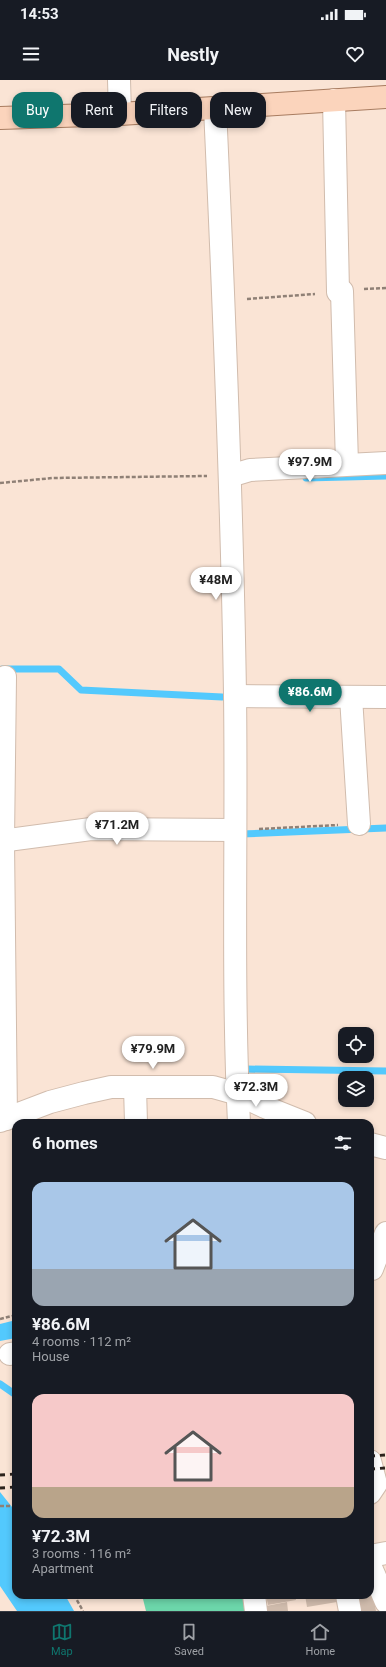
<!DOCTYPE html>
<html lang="en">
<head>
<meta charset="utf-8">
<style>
  :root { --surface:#171b24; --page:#20242c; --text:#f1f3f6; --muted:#9ea1a6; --line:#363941; --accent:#0f766e }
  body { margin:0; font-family:Roboto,sans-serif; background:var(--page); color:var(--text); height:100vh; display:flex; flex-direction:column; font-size:15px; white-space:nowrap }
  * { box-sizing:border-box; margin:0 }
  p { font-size:13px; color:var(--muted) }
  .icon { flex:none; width:22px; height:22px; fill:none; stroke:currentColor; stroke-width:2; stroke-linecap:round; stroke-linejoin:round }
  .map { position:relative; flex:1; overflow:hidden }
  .panel { position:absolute; left:12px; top:1039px; width:362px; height:480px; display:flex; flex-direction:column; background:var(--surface); border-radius:12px; box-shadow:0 2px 6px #0003 }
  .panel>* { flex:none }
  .banner { position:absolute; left:12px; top:12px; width:362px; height:36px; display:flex; gap:8px }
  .controls { position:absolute; left:338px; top:947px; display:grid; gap:8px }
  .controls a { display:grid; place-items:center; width:36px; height:36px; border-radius:8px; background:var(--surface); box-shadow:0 2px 6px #0003; font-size:20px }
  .price { position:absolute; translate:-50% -34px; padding:0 9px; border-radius:14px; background:#fff; color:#222; font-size:13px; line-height:26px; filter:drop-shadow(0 1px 2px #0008) }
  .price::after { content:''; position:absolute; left:50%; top:24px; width:12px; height:9px; margin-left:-6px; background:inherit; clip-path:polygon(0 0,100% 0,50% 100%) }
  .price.selected { background:var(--accent); color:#fff }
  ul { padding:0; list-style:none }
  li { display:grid; align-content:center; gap:8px; height:212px; padding:0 20px }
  li span { display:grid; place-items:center; height:124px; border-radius:12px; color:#555 }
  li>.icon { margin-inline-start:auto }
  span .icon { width:72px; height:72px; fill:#fffc; stroke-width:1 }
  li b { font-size:17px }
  h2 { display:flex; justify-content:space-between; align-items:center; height:48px; padding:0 20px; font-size:17px }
  .pill { padding:0 14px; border-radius:12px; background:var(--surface); box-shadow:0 2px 6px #0003; font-size:14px; line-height:36px }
  .pill.selected { background:var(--accent); color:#fff }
  .status { display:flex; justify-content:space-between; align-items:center; height:28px; padding:0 20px; background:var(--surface); direction:ltr }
  .status svg { height:11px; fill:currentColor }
  header { display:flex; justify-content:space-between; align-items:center; height:52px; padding:0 20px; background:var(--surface); font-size:18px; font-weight:700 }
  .tabs { display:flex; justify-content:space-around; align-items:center; height:56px; border-top:1px solid var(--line); background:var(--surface); font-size:11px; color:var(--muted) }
  .tabs a { display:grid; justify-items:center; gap:2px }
  .tabs .selected { color:var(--accent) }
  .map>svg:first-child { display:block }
  .green { fill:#6cd6aa }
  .water { fill:#53c9fd }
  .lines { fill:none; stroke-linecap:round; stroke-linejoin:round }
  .stream { stroke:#53c9fd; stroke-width:7 }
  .building { fill:#cfbbac }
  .minor-casing { stroke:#d1bcad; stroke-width:24 }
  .major-casing { stroke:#a87c60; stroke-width:24 }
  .path { stroke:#8f8076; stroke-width:2.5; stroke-dasharray:4 2; stroke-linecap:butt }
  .minor { stroke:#fff; stroke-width:22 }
  .major { stroke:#fbd4bc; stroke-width:22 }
  .rail { stroke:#2c231d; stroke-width:3; stroke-dasharray:5 5; stroke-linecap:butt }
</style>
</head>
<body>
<div class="status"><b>14:53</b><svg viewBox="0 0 49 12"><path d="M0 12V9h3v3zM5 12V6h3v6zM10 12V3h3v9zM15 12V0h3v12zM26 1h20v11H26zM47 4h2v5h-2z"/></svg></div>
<header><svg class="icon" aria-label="menu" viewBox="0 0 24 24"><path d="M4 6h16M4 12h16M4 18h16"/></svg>Nestly<svg class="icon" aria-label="heart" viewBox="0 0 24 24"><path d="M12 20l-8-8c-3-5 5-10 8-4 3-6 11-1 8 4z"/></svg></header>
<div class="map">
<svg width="386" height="1531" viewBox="0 0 386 1531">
  <rect width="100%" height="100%" fill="#fae4d5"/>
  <!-- green -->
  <path class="green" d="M142 1515H249L251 1531H146Z"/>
  <!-- water -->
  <g class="water">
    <path d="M16 1240V1258L0 1261V1244Z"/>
    <path d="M0 1412 16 1432V1515H65L74 1531H17L0 1506Z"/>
  </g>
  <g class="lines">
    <!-- stream -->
    <g class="stream">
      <path d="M306 398 386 396"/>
      <path d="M2 589H59L81 610 222 617"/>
      <path d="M241 754 386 748"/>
      <path d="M247 989 386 991"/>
      <path d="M0 1304 16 1315"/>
    </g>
  </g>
  <!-- building -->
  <g class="building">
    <path d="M370 1507H372L376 1531H356L354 1515H370Z"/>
    <path d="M266 1515H295L296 1520 268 1525Z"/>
    <path d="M305 1515H336L337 1522 307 1527Z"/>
    <path d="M287 1522 288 1531H267L266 1526Z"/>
  </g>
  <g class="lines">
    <defs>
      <g id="minor">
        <path d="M119 0 120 34"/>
        <path d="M334 20 338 212"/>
        <path d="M215 28C224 223 232 419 235 614 237 757 232 900 239 1043"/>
        <path d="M342 211 347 384"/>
        <path d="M230 396 250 390 386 383"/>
        <path d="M5 597 3 761 6 1039"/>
        <path d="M235 616 386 617"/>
        <path d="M351 617 359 744"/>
        <path d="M0 761 91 749 235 750"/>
        <path d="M135 1007 136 1043"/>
        <path d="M0 1041 50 1022 84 1013 111 1007H213L238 1014 265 1027 305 1043"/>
        <path d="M370 1064 386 1068"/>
        <path d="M370 1189H372L386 1153"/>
        <path d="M10 1274 16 1273"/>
        <path d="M370 1381 376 1404 370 1413"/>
        <path d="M370 1476 386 1473"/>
        <path d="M370 1485 386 1522"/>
        <path d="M254 1515 256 1531"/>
        <path d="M347 1515 350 1531"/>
      </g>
      <path id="major" d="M0 38 120 34 386 17"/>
    </defs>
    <!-- minor casing -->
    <use href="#minor" class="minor-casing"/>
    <!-- major casing -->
    <use href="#major" class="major-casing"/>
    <!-- path -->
    <g class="path">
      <path d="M364 209 386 208"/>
      <path d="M247 219 315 214"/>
      <path d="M0 403 53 398 207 396"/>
      <path d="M259 749 338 745"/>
      <path d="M0 1239 16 1235"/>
      <path d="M15 1421 16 1422"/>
      <path d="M0 1426H16"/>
      <path d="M74 1515 83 1531"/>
    </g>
    <!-- minor -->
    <use href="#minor" class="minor"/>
    <!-- major -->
    <use href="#major" class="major"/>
    <!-- rail -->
    <g class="rail">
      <path d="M370 1376 386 1375"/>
      <path d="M370 1389 386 1388"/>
      <path d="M0 1395 16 1394"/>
      <path d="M0 1408 16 1407"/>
    </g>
  </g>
</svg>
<div class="controls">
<a><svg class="icon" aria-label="locate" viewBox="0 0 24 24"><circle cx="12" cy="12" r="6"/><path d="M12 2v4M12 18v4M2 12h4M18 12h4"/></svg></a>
<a><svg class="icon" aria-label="layers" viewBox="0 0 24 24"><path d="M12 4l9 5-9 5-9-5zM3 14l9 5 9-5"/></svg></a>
</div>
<b class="price" style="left:310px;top:403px">¥97.9M</b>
<b class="price" style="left:216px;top:521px">¥48M</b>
<b class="price selected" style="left:310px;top:633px">¥86.6M</b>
<b class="price" style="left:117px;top:766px">¥71.2M</b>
<b class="price" style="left:153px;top:990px">¥79.9M</b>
<b class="price" style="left:256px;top:1028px">¥72.3M</b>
<div class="banner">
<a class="pill selected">Buy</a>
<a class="pill">Rent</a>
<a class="pill">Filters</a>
<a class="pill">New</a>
</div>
<section class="panel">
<h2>6 homes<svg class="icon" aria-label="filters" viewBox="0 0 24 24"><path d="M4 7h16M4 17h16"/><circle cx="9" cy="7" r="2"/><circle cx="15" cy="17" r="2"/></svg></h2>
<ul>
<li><span style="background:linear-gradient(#a9c7e8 70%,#9aa5b1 0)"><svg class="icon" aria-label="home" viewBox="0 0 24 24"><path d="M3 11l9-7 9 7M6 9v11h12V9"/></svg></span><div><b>¥86.6M</b><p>4 rooms · 112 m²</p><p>House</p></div></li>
<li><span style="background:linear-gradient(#f6c9c9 75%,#b9a48a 0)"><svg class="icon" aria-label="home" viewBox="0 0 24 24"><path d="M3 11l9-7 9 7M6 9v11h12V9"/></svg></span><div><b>¥72.3M</b><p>3 rooms · 116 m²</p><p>Apartment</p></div></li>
</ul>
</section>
</div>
<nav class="tabs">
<a class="selected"><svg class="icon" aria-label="map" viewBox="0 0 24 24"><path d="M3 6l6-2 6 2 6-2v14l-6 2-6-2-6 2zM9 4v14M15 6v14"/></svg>Map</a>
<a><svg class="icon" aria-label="saved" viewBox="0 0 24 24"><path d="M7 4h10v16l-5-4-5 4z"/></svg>Saved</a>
<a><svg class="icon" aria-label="home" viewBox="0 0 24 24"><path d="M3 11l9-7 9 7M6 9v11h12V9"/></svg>Home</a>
</nav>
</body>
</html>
